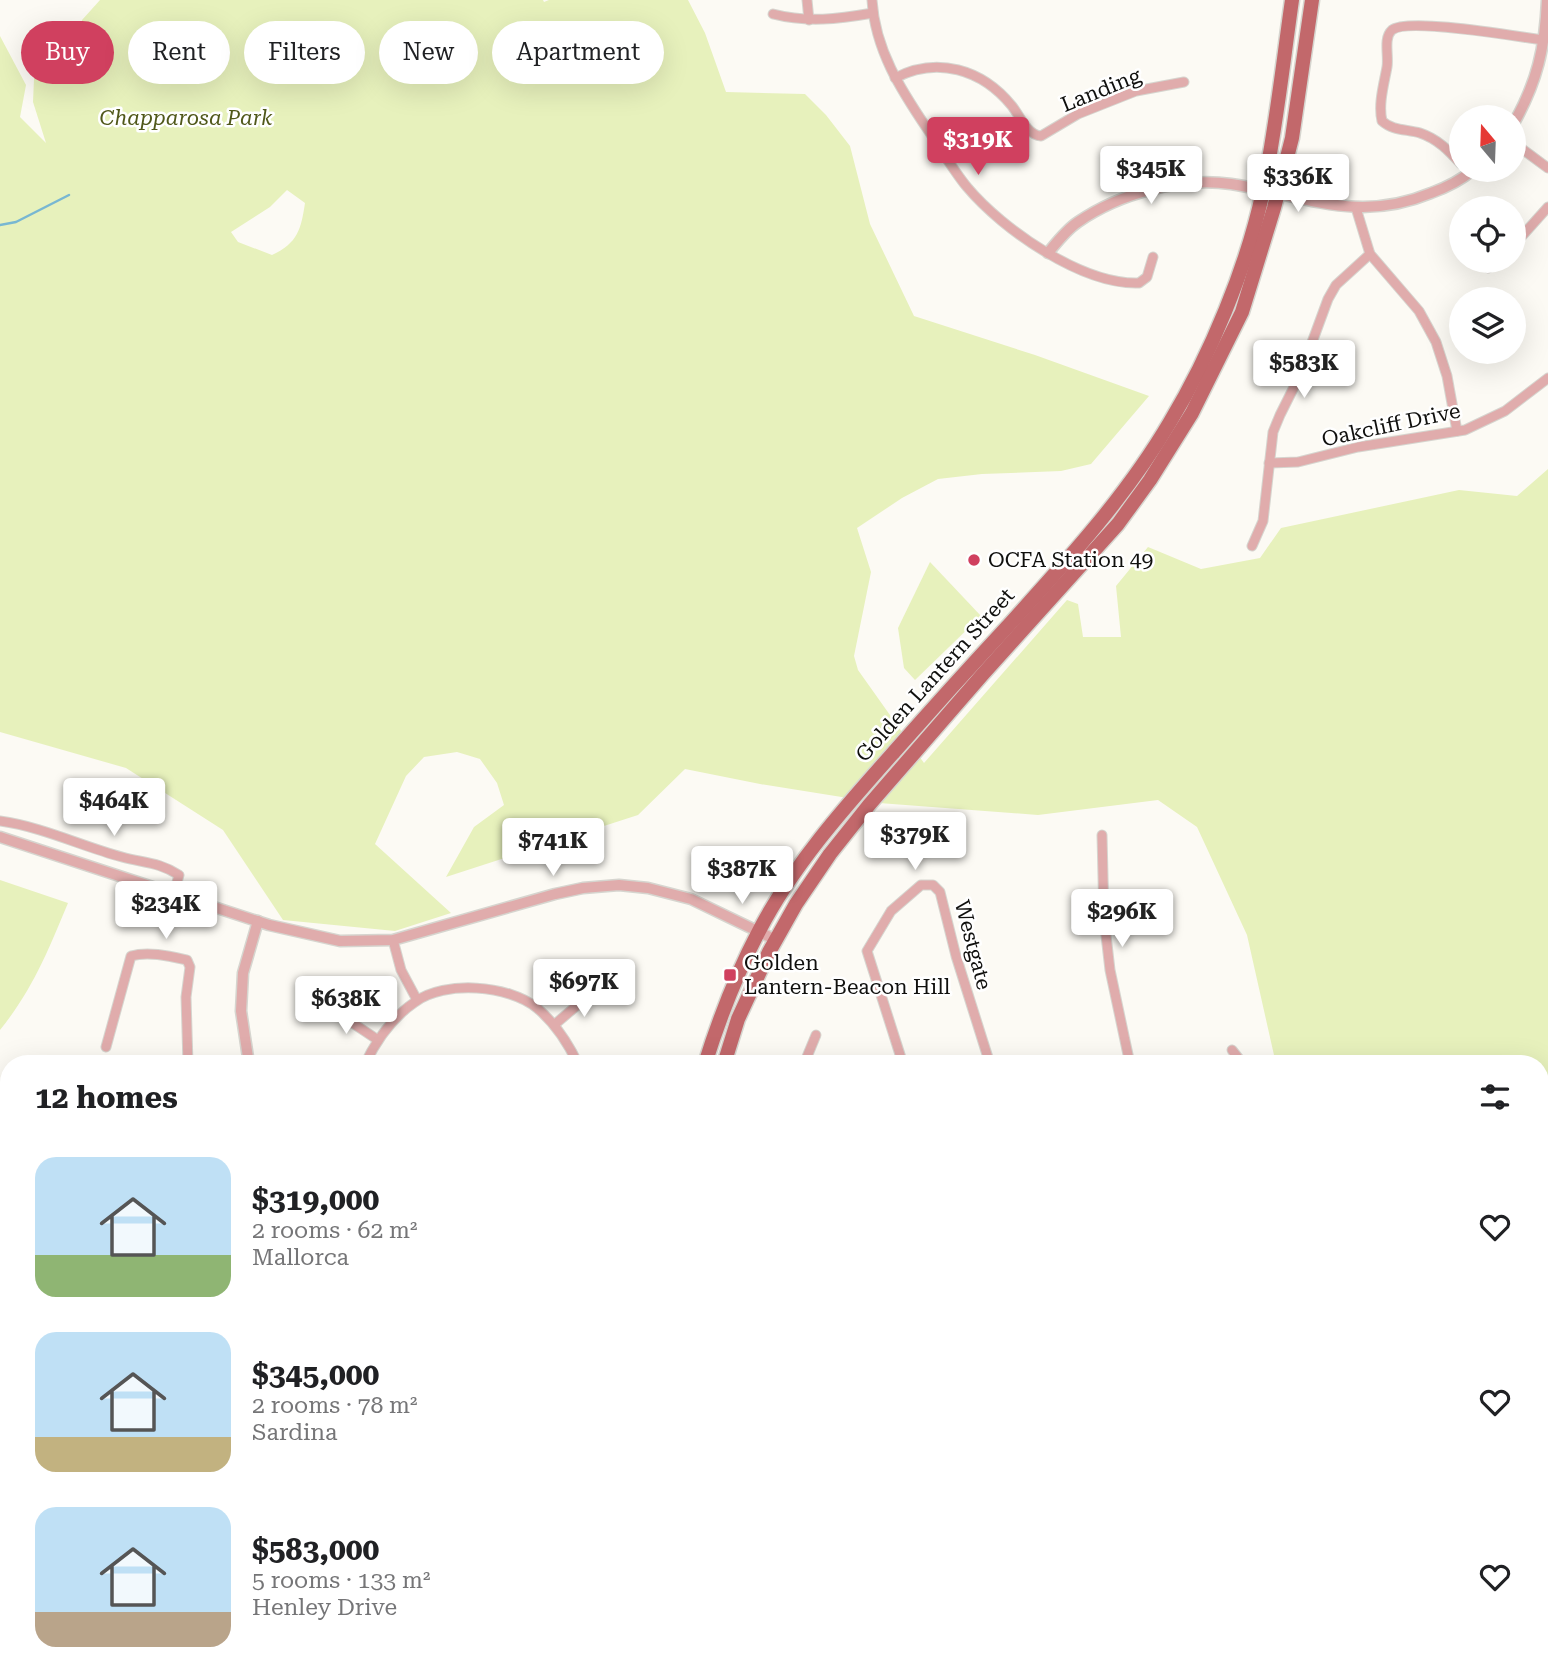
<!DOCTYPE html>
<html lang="en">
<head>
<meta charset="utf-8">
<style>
  :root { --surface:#fff; --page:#f2f2f2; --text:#202124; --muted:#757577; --accent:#d0405f }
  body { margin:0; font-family:"Roboto Serif",serif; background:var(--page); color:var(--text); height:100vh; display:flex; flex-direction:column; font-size:26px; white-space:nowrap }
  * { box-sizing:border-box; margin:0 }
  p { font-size:23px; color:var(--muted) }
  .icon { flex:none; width:38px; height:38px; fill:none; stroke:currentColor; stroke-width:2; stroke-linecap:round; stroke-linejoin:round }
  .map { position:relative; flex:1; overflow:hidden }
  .side { position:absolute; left:0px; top:1055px; width:1549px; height:625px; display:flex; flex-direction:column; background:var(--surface); border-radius:28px 28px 0 0; box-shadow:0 7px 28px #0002 }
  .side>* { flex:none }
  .banner { position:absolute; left:21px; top:21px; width:700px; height:63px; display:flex; gap:14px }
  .needle { width:46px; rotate:341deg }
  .buttons { position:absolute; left:1449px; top:105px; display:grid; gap:14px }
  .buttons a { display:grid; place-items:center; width:77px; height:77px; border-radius:50%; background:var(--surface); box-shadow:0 7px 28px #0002; font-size:35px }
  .price { position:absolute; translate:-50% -60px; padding:0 16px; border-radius:7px; background:#fff; color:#222; font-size:23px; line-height:46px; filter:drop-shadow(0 2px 4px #0008) }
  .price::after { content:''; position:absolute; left:50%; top:42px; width:21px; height:16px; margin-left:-10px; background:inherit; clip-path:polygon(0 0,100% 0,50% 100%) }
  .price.on { background:var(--accent); color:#fff }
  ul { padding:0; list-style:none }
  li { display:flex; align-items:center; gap:21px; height:175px; padding:0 35px }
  li span { display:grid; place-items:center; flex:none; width:196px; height:140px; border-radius:21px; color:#555 }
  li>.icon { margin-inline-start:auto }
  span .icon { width:84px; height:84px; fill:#fffc; stroke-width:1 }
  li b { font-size:30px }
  h2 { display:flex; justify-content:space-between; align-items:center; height:84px; padding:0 35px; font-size:30px }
  .tag { padding:0 24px; border-radius:32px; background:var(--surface); box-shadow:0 7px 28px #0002; font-size:24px; line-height:63px }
  .tag.on { background:var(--accent); color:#fff }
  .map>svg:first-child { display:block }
  .green { fill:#e7f1bc; fill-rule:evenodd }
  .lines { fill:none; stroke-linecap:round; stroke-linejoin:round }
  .stream { stroke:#78b7d2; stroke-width:2.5 }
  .minor-casing { stroke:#d6d5cf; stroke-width:11 }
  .tertiary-casing { stroke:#d6d5cf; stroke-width:13 }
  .primary-casing { stroke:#d6d5cf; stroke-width:17 }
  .minor { stroke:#e0acac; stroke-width:9 }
  .tertiary { stroke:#e0acac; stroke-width:10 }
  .primary { stroke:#c2686b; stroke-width:14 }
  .poi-dot { fill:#d0405f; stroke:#fff; stroke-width:2.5 }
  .labels { text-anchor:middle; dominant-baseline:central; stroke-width:5; stroke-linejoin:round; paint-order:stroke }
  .street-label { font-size:21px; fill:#10100e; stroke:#fff }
  .park-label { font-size:21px; font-style:italic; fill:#50581a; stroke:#fff }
  .poi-label { font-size:21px; fill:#10100e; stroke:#fff; text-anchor:start }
</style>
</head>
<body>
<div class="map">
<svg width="1548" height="1679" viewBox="0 0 1548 1679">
  <rect width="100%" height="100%" fill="#fcfaf4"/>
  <!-- green -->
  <g class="green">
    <path d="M100 0H543L544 2 549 0H688L705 33 726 92 805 94 826 115 850 146 870 224 914 316 1035 355 1149 396 1091 464 1061 471 982 474 938 479 902 498 857 528 871 572 854 656 858 670 924 763 1067 600 1078 604 1083 637H1121L1116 586 1148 547 1201 569 1260 558 1281 528 1459 490 1517 496 1548 469V1090L1540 1094V1064H1276L1247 935 1197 827 1158 800 1038 815 879 803 760 784 685 769 638 815 446 877 474 827 504 805 497 783 480 759 457 752 424 757 406 776 375 844 451 913 395 931 283 920 223 830 126 768 0 732V36L26 85 20 117 46 143 33 102 35 56 38 46 54 34 81 29 82 20ZM287 190 305 203C301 229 298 243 272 255L238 242 231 232 270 207Z"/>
    <path d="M930 562 981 616 915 680 904 668 898 628Z"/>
    <path d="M0 880 68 903C48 951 33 989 0 1030Z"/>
    <path d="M1540 1388 1548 1390V1679H1276L1270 1671H1540Z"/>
  </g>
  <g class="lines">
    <!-- stream -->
    <path class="stream" d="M0 225 16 222 69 195"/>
    <defs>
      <g id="minor">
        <path d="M807 0 809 20"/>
        <path d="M872 0C875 50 901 90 928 130 941 149 953 170 967 187 1003 230 1083 285 1139 283L1147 277 1153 257"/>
        <path d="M773 14C808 23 838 19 873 13"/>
        <path d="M895 78C937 56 982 69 1012 106 1020 116 1027 135 1041 136L1078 114 1136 91 1184 82"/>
        <path d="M1514 143 1548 168"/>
        <path d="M1461 164C1449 151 1438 139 1420 133 1407 129 1393 131 1382 121 1378 104 1384 84 1387 67 1389 56 1383 38 1392 30 1408 17 1519 37 1543 40"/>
        <path d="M1356 208 1370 254 1419 311 1436 342 1447 376 1457 431"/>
        <path d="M1514 245 1548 207"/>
        <path d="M1488 268 1496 261"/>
        <path d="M1311 348 1344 358"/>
        <path d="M1269 463 1298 462 1358 447 1465 430 1505 411 1548 378"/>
        <path d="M1252 546 1263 521 1273 432 1280 415 1300 375 1328 299 1336 285 1370 254"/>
        <path d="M0 821C43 827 81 846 122 857 144 863 159 862 179 875L174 893"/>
        <path d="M1102 835 1104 918 1110 970 1130 1064"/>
        <path d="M393 940 401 970 417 1000"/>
        <path d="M330 1008 378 1040"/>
        <path d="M554 1025 594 991"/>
        <path d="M106 1047 131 956C148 951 169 956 187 960L190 967 186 997 188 1064"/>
        <path d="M1232 1050 1243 1064"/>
        <path d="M365 1064C376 1041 393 1017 415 1002 445 980 509 985 537 1008 555 1023 568 1043 578 1064"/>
        <path d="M804 1064 816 1035"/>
        <path d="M903 1064 867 951 891 911 921 885H933L940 892 956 956 990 1064"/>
        <path d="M0 1282 9 1278"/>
        <path d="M0 1372 9 1363"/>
        <path d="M0 1500 9 1506"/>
        <path d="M0 1573 9 1570"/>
        <path d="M343 1671 359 1679"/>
        <path d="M995 1671 996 1679"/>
        <path d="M1150 1671 1167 1679"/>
        <path d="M210 1679 220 1671"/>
        <path d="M497 1679 498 1671"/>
        <path d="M614 1679 633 1671"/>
      </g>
      <g id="tertiary">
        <path d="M1514 123C1537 82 1545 48 1547 0"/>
        <path d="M1048 253C1057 242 1066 230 1078 222 1120 193 1181 177 1231 184 1304 195 1357 224 1431 193 1445 188 1461 180 1473 170"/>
        <path d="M0 837 269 925 340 941 393 940 555 894 583 888 619 885 648 888 691 899 776 940"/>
        <path d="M249 1064 241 1011 243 973 258 921"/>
        <path d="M0 1535 9 1525"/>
        <path d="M1200 1671 1201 1679"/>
        <path d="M406 1679 407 1671"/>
      </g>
      <g id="primary">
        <path d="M705 1064C719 1019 737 973 759 931 793 865 845 807 894 752 931 710 969 668 1007 627 1065 563 1126 497 1170 422 1210 356 1247 267 1263 191 1276 129 1283 63 1292 0"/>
        <path d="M724 1064 738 1019 769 952 796 904 830 854 869 805 983 674 1118 524 1150 480 1192 413 1242 312 1274 208 1292 138 1312 0"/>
        <path d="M768 1671 771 1679"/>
        <path d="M787 1671 790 1679"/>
      </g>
    </defs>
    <!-- minor casing -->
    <use href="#minor" class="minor-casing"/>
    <!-- tertiary casing -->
    <use href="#tertiary" class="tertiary-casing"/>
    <!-- primary casing -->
    <use href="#primary" class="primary-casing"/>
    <!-- minor -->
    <use href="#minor" class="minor"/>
    <!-- tertiary -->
    <use href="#tertiary" class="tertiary"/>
    <!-- primary -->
    <use href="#primary" class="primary"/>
  </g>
  <!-- markers -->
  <g class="poi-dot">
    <circle cx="974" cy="560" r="7"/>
    <rect x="723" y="968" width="14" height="14" rx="3.5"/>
  </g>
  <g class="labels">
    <!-- street labels -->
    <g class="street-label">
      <text transform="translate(1101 90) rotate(-22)">Landing</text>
      <text transform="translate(1391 425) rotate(-12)">Oakcliff Drive</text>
      <text transform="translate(935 675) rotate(-48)">Golden Lantern Street</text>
      <text transform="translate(973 945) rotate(75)">Westgate</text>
    </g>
    <!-- park labels -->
    <g class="park-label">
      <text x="186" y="118">Chapparosa Park</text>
    </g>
    <!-- poi labels -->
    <g class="poi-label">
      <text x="988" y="560">OCFA Station 49</text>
      <text x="744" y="963">Golden<tspan x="744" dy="24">Lantern-Beacon Hill</tspan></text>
    </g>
  </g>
</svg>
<div class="buttons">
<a><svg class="needle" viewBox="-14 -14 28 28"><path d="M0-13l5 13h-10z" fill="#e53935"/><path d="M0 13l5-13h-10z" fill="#757577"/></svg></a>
<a><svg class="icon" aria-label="locate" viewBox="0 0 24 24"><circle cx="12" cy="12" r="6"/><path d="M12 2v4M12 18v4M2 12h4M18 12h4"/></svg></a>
<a><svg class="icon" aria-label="layers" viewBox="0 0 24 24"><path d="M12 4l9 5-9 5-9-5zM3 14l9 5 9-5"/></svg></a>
</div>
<b class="price on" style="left:978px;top:177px">$319K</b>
<b class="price" style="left:1151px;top:206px">$345K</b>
<b class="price" style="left:1298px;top:214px">$336K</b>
<b class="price" style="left:1304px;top:400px">$583K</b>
<b class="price" style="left:114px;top:838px">$464K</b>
<b class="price" style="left:915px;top:872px">$379K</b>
<b class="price" style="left:553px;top:878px">$741K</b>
<b class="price" style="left:742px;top:906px">$387K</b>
<b class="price" style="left:166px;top:941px">$234K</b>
<b class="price" style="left:1122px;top:949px">$296K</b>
<b class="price" style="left:584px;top:1019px">$697K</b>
<b class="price" style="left:346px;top:1036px">$638K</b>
<div class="banner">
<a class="tag on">Buy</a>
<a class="tag">Rent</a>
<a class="tag">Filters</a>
<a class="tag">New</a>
<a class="tag">Apartment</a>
</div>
<section class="side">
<h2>12 homes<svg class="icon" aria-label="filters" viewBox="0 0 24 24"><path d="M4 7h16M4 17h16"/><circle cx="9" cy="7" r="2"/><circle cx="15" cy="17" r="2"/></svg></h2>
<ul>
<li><span style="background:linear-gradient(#bfe0f5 70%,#8fb573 0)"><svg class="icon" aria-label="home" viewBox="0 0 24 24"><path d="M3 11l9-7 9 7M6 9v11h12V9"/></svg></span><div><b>$319,000</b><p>2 rooms · 62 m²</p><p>Mallorca</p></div><svg class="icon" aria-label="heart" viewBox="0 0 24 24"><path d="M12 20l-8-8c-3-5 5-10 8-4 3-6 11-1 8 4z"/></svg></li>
<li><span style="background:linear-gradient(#bfe0f5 75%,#c2b280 0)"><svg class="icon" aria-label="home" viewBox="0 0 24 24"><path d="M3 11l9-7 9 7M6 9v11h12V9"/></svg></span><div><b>$345,000</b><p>2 rooms · 78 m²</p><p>Sardina</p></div><svg class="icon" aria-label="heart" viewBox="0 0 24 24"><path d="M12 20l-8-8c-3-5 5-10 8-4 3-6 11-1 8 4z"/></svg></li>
<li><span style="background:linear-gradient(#bfe0f5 75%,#b9a48a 0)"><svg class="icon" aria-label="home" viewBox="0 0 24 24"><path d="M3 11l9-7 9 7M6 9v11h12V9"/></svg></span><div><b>$583,000</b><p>5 rooms · 133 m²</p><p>Henley Drive</p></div><svg class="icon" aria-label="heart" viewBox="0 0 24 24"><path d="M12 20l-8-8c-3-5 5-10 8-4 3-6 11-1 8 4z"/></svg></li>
</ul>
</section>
</div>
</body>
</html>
